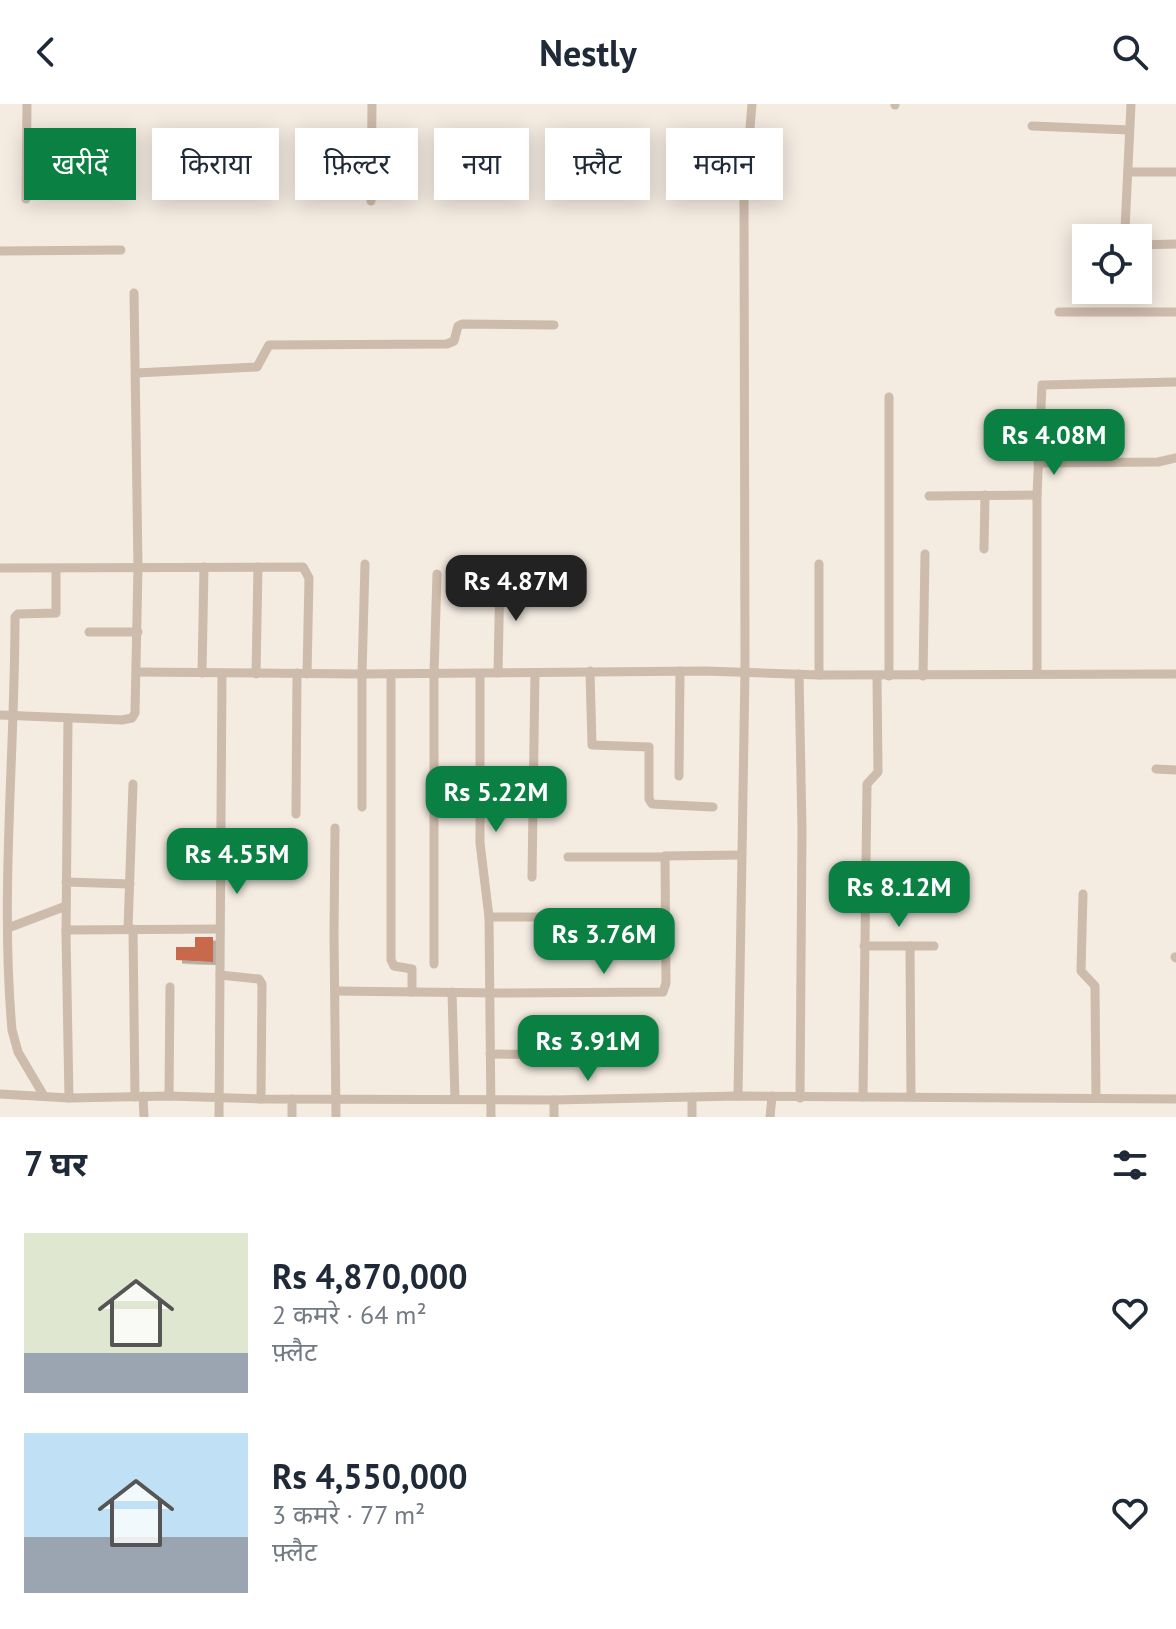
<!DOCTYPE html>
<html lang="hi">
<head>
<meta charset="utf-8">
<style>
  :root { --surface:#fff; --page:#f2f2f3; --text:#1f2937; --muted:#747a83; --accent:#0b8043 }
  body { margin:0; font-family:"PT Sans","Noto Sans Devanagari",sans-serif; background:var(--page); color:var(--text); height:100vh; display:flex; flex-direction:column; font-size:30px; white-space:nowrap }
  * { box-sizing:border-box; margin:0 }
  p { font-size:26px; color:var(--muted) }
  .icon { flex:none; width:44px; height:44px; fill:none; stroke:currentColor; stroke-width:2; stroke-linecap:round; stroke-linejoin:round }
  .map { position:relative; height:1013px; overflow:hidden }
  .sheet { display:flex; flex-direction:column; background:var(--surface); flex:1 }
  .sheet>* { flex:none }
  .guide { position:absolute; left:24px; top:24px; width:1128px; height:72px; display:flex; gap:16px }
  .fabs { position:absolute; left:1072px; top:120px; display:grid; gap:16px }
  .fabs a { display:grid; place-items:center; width:80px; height:80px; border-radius:0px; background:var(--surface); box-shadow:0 4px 20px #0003; font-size:40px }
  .price { position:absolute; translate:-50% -68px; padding:0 18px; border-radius:16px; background:var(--accent); color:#fff; font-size:26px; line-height:52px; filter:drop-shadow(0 2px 4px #0008) }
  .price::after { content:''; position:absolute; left:50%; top:48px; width:24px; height:18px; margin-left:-12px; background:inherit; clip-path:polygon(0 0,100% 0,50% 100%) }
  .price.active { background:#222; color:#fff }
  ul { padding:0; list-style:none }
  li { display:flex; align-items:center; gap:24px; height:200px; padding:0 24px }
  li span { display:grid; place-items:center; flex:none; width:224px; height:160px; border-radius:0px; color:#555 }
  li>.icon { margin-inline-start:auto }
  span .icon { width:96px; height:96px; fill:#fffc; stroke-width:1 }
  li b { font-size:34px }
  h2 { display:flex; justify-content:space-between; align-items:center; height:96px; padding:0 24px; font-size:34px }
  .pill { padding:0 28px; border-radius:0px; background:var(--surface); box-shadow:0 4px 20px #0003; font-size:28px; line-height:72px }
  .pill.active { background:var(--accent); color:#fff }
  header { display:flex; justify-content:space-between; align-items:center; height:104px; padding:0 24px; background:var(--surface); font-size:36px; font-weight:800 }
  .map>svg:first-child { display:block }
  .building { fill:#c8694b; filter:url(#shadow) }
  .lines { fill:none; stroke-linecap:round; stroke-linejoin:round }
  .street { stroke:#cdbbac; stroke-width:9 }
</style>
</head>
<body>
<header><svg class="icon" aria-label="back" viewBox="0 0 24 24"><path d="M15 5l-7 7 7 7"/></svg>Nestly<svg class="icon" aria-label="search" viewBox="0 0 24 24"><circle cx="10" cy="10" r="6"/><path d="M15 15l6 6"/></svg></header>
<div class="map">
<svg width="1176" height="1013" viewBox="0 0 1176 1013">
  <defs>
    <filter id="shadow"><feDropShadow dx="6" dy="3.5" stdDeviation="0" flood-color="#0004"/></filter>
  </defs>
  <rect width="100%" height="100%" fill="#f4ebe1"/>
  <!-- building -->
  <path class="building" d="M195 833H213V858L176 856V843H195Z"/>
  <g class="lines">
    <!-- street -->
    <g class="street">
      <path d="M895 1V0"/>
      <path d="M1032 22 1129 26"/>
      <path d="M1128 68H1176"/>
      <path d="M26 95 27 0"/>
      <path d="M371 97 372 0"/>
      <path d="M1125 125 1131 0"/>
      <path d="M1138 141 1176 140"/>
      <path d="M0 147 121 146"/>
      <path d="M1059 208H1176"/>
      <path d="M136 269 257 263 269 241 447 240 454 237 458 222 462 220 554 221"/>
      <path d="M1038 359 1158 358 1176 354"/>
      <path d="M929 392 1037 391"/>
      <path d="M984 445 985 391"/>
      <path d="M819 460V571"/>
      <path d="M0 464 303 463 309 474 307 570"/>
      <path d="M89 528H138"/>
      <path d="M590 567 592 641 649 643V695L652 700 713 703"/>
      <path d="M137 568 362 570 705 567 819 571 1176 570"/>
      <path d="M202 569 204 463"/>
      <path d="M498 569 500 467"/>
      <path d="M1037 569V391L1042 281 1176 278"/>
      <path d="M256 570 258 463"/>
      <path d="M391 570V856L394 862 412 865V888"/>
      <path d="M480 570V739L489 813 491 1013"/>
      <path d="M799 570 802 726 800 994"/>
      <path d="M889 572V293"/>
      <path d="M923 572 925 450"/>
      <path d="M0 611 122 616 132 614 135 609 138 463 134 189"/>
      <path d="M68 614 66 830 69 994"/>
      <path d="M1156 665 1176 666"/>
      <path d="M679 672 680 567"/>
      <path d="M362 703V570L365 460"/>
      <path d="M296 710 297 569"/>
      <path d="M335 724 334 830 336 1013"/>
      <path d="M568 753H665"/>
      <path d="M532 773 535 569"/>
      <path d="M66 778 130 780"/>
      <path d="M1083 790 1081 867 1095 882 1096 994"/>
      <path d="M489 813H594"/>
      <path d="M8 824 66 802"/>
      <path d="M128 825 133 680"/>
      <path d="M133 825 135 993"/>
      <path d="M66 826 220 825"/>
      <path d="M864 842H934"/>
      <path d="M910 842 911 992"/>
      <path d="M1175 853 1176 854"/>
      <path d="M434 860V570L437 470"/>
      <path d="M220 871 259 875 262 880 261 995"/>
      <path d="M335 887 497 889 663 888 666 879 665 752 741 751"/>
      <path d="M452 888 455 995"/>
      <path d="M490 950 612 951"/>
      <path d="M0 990 69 994 169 992 261 995 554 996 738 992 1176 995"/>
      <path d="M44 992 18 948 12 926C0 789 15 650 15 513L18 510 56 509V465"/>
      <path d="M143 992 144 1013"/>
      <path d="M169 992 170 883"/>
      <path d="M738 992 745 567 744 97 752 0"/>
      <path d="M863 993 867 680 878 668 877 572"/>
      <path d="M554 996V1013"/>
      <path d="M219 1013 222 570"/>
      <path d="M292 1013V995"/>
      <path d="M692 1013V993"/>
      <path d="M770 1013 772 992"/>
    </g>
  </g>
</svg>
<div class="fabs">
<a><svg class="icon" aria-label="locate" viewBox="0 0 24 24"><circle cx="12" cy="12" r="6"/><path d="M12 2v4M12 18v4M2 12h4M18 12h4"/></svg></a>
</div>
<b class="price" style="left:1054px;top:373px">Rs 4.08M</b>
<b class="price active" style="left:516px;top:519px">Rs 4.87M</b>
<b class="price" style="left:496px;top:730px">Rs 5.22M</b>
<b class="price" style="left:237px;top:792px">Rs 4.55M</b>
<b class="price" style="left:899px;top:825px">Rs 8.12M</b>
<b class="price" style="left:604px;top:872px">Rs 3.76M</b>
<b class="price" style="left:588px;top:979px">Rs 3.91M</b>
<div class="guide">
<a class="pill active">खरीदें</a>
<a class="pill">किराया</a>
<a class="pill">फ़िल्टर</a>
<a class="pill">नया</a>
<a class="pill">फ़्लैट</a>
<a class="pill">मकान</a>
</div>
</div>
<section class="sheet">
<h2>7 घर<svg class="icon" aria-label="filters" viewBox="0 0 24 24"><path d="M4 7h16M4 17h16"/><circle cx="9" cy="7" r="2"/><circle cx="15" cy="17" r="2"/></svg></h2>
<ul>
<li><span style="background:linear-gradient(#dfe7d0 75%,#9aa5b1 0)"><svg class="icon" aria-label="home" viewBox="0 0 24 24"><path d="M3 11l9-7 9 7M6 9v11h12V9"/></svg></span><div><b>Rs 4,870,000</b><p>2 कमरे · 64 m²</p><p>फ़्लैट</p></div><svg class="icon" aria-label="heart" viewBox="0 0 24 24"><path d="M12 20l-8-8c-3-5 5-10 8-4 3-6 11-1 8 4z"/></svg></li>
<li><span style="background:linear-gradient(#bfe0f5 65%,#9aa5b1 0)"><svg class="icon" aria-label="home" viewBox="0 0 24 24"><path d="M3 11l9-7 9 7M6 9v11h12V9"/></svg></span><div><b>Rs 4,550,000</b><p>3 कमरे · 77 m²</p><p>फ़्लैट</p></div><svg class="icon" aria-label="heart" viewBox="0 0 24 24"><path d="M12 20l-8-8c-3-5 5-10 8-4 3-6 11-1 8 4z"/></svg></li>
</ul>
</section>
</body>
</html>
